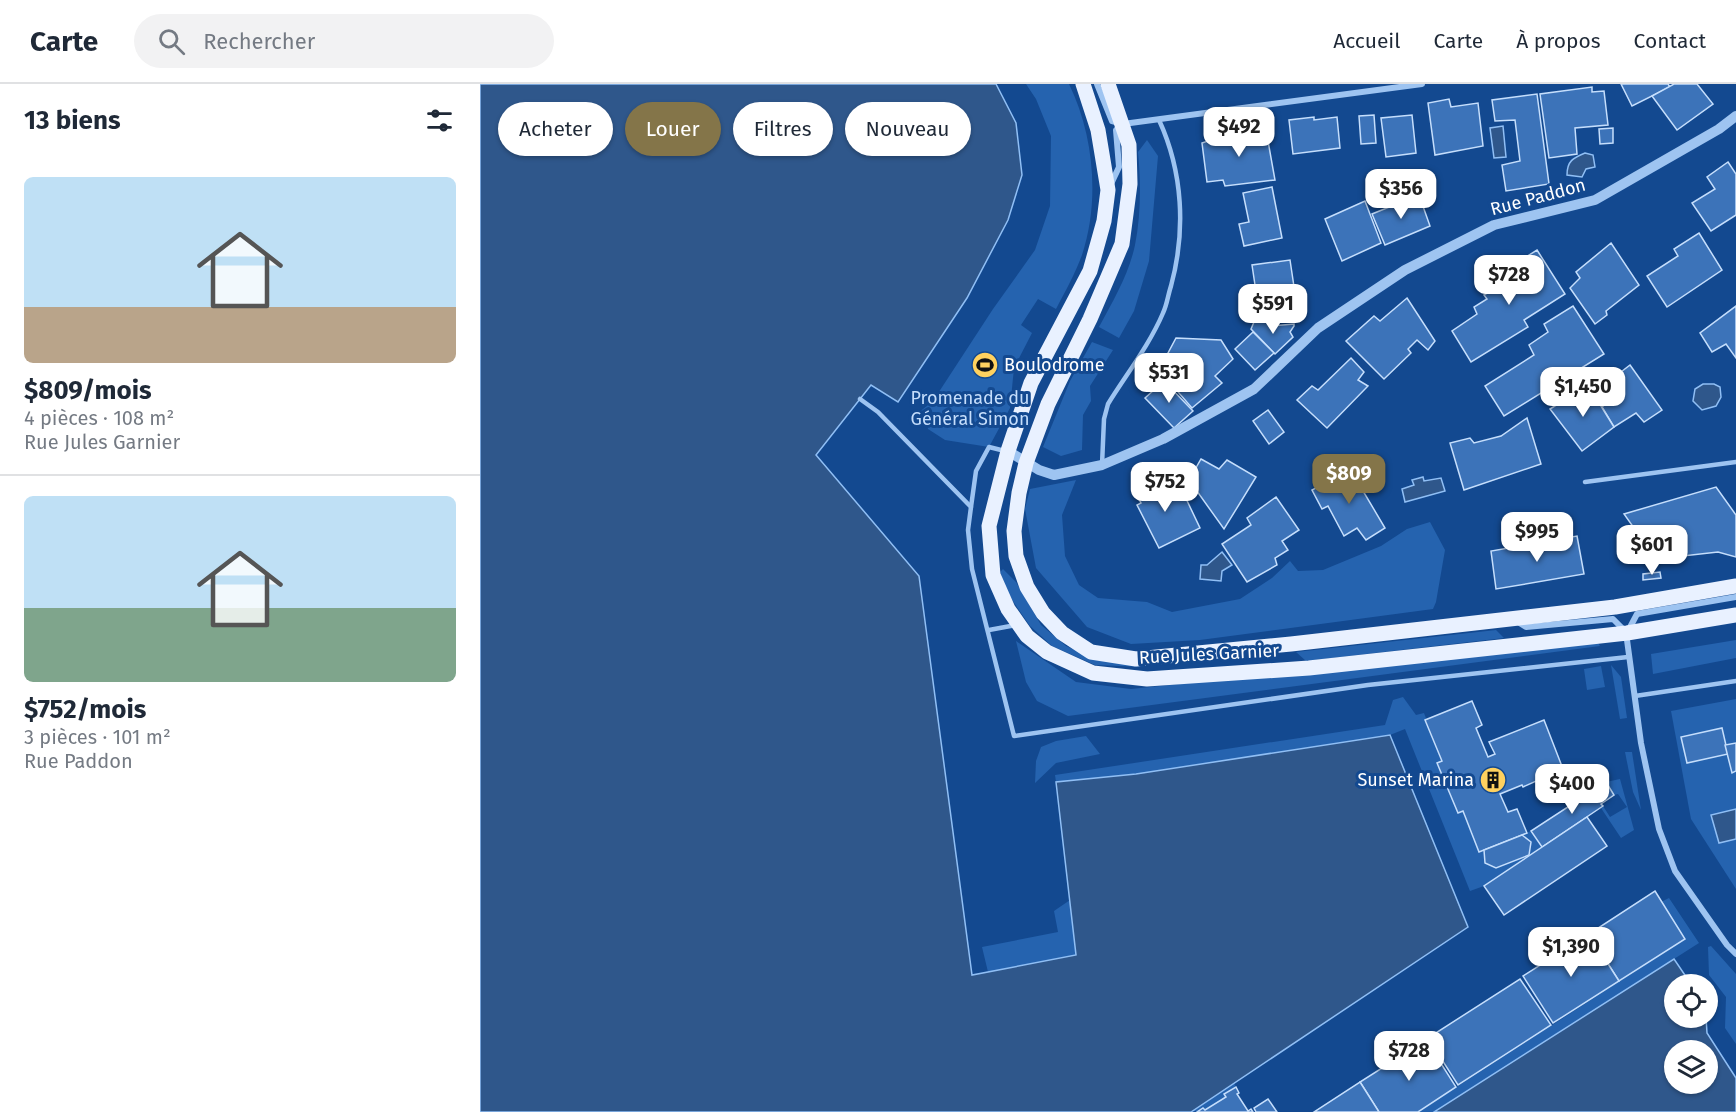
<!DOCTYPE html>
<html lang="fr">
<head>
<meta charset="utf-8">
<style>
  :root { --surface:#fff; --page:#f2f2f3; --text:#1f2937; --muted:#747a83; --line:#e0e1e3; --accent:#847549 }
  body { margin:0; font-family:"Fira Sans",sans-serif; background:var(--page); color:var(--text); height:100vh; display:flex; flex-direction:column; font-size:22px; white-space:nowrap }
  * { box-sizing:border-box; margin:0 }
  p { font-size:20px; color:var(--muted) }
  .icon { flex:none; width:33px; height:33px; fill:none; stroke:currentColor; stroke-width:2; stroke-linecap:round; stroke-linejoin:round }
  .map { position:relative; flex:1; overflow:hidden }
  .drawer { display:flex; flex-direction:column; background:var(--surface); width:480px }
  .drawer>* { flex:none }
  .hud { position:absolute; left:18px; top:18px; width:570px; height:54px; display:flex; gap:12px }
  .tools { position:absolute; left:1184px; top:890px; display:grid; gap:12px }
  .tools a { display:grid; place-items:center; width:54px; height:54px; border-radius:50%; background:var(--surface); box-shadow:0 2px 4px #0004; font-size:30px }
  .price { position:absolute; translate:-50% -51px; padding:0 14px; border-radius:12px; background:#fff; color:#222; font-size:20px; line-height:39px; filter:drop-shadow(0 2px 3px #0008) }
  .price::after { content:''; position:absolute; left:50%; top:36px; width:18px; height:14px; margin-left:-9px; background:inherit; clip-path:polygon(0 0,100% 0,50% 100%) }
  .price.current { background:var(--accent); color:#fff }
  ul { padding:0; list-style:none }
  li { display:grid; align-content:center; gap:12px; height:318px; padding:0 24px }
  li+li { border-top:2px solid var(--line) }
  li span { display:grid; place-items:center; height:186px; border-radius:9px; color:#555 }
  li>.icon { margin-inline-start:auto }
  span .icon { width:108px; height:108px; fill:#fffc; stroke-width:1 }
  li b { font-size:26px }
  h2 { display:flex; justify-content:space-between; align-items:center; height:72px; padding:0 24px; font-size:26px }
  .chip { padding:0 21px; border-radius:27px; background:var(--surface); box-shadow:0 2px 4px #0004; font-size:21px; line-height:54px }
  .chip.current { background:var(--accent); color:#fff }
  header { display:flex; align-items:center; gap:36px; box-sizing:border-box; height:84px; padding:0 30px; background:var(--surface); border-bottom:2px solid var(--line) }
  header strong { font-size:28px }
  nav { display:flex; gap:33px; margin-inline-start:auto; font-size:21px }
  .search { width:420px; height:54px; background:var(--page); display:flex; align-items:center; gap:15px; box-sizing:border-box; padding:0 21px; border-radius:33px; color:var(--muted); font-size:22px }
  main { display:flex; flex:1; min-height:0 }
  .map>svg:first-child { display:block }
  .green { fill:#2563af }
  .water { fill:#2f578b; stroke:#90bff5; stroke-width:1.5; fill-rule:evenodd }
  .building { fill:#3c73b9; stroke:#c5defc; stroke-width:1.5 }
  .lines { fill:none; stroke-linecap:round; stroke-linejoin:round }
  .service { stroke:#9ec4f1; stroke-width:4.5 }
  .minor { stroke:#9ec4f1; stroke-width:6 }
  .tertiary { stroke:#9ec4f1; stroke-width:10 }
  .primary { stroke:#e9f1ff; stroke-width:15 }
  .labels { text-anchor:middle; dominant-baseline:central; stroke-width:6; stroke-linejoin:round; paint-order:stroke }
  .street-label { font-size:18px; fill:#fff; stroke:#134990 }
  .poi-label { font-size:18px; fill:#fff; stroke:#134990; text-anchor:start }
  .park-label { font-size:18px; fill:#c5defc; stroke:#134990 }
</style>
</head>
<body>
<header>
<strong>Carte</strong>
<div class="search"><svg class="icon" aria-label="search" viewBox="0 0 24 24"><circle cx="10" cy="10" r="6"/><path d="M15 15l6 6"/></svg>Rechercher</div>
<nav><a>Accueil</a><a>Carte</a><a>À propos</a><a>Contact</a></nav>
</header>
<main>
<section class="drawer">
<h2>13 biens<svg class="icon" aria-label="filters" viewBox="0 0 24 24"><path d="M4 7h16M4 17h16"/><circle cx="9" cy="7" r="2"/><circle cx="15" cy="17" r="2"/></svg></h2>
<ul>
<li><span style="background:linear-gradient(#bfe0f5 70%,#b9a48a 0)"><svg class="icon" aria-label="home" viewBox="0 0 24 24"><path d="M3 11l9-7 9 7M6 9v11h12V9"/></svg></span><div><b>$809/mois</b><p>4 pièces · 108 m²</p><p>Rue Jules Garnier</p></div></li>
<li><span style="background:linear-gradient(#bfe0f5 60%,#7fa58c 0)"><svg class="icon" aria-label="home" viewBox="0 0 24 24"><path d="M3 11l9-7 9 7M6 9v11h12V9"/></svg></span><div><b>$752/mois</b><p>3 pièces · 101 m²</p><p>Rue Paddon</p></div></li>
</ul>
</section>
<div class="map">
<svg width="1256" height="1028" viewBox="0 0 1256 1028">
  <rect width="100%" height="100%" fill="#134990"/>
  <!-- green -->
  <g class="green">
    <path d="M546 0H589C614 51 620 117 602 171 595 190 585 208 576 225L558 215 541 241 552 249 534 284 530 324 509 363 465 356 448 345 445 331 437 330 453 317 513 225 555 166 570 122 571 52 556 15Z"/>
    <path d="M667 56 678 72 669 177 654 227 639 254 619 243C633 217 649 190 655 161 661 131 661 98 658 68Z"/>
    <path d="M612 258 633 266 610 302 611 317 603 331 602 366 581 372 563 363 590 297Z"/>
    <path d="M596 396 582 431 585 472 599 501 618 514 667 518 692 528 760 515 792 494 810 477 818 487 843 486 901 462 927 445 950 438 965 466 956 518 953 525 720 556 651 560 607 543 556 484 545 425 550 405Z"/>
    <path d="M523 485 536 498 561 541 586 562 617 576 665 583 615 581 572 562 550 542 530 513 520 488Z"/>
    <path d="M1016 546 1024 554 826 577 816 568Z"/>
    <path d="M1256 556V574L1173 590 1171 570Z"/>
    <path d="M536 557 596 598 651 605 1117 557 1120 562 588 632 557 617 546 598Z"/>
    <path d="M1131 581 1141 593 1147 634 1140 635Z"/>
    <path d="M1121 582 1125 603 1107 606 1104 585Z"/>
    <path d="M923 613 936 631 944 629 962 677 957 679 978 729 983 727 999 768 1051 747 1062 763 1004 802 990 807 925 645 910 651 656 690 576 698 575 691 905 641 913 616Z"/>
    <path d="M1256 615V805L1211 735 1191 627Z"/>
    <path d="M606 652 620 670 576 679 555 699 556 677 561 663 576 657Z"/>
    <path d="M1145 668H1152L1161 726 1153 708Z"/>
    <path d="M1140 695 1154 746 1141 754 1121 724 1123 722 1130 733 1147 723 1138 710 1134 711 1126 698Z"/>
    <path d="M1189 814 1219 859 954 1028H938L1205 855 1181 818Z"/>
    <path d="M590 816 596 871 508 888 502 863 578 848 574 827Z"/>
    <path d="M1231 862 1256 890V960L1245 944 1246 913 1229 891 1228 863Z"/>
    <path d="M754 999 756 1003 744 1010 746 1013 725 1026 711 1028Z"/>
  </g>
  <!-- water -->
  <g class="water">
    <path d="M0 0H516L536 39 542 91 528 136 487 214 418 318 391 301 336 371 439 492 492 891 596 871 576 698 656 690 910 651 988 843 711 1028H0Z"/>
    <path d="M1023 42 1026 73 1014 74 1010 44Z"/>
    <path d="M1105 69 1113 71 1115 83 1106 85 1102 93 1087 91C1087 77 1093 74 1105 69Z"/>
    <path d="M1223 300H1234L1240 303 1241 313 1236 322 1222 326 1213 317 1215 305Z"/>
    <path d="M943 393 944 397 961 394 965 407 925 418 922 405 934 401 932 396Z"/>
    <path d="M742 468 752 481 742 487 741 497 720 495 721 481H727Z"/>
    <path d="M1256 725V755L1239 759 1231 731Z"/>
    <path d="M1194 875 1211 900H1194V933H1226L1227 949 1256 994V1028H954ZM1194 966H1227V999H1194Z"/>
  </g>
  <!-- building -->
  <g class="building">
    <path d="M1141 0H1188L1190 3 1152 22Z"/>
    <path d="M1194 0H1217L1233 20 1197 46 1172 12Z"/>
    <path d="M1112 3V8L1124 7 1128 41 1095 44 1097 70 1069 74 1060 10Z"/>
    <path d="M1057 10 1069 100 1026 107 1022 81 1040 77 1035 36 1015 37 1012 16Z"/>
    <path d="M969 15 971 23 998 19 1003 62 955 71 948 19Z"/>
    <path d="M894 31 896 59 881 60 879 32Z"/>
    <path d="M932 31 936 69 906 73 901 34Z"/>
    <path d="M834 33V36L857 33 860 64 813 70 809 36Z"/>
    <path d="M1133 44V59L1120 60 1119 45Z"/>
    <path d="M786 46 795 96 745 102 743 96 727 98 722 59 731 56V52Z"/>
    <path d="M1248 78 1256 90V131L1231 147 1212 119 1235 105 1227 93Z"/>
    <path d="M792 103 802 154 764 162 759 140 769 138 763 109Z"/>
    <path d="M939 111 950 142 905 161 892 130Z"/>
    <path d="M885 117 901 159 862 177 845 135Z"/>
    <path d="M1219 149 1242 186 1187 223 1167 192 1198 172 1194 165Z"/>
    <path d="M1131 159 1159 201 1126 227 1127 231 1115 240 1090 204 1100 194 1096 188Z"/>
    <path d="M1057 166 1085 210 1044 236 1048 243 991 278 972 247 997 230 994 223 1007 215 1004 211 1021 200 1016 192Z"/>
    <path d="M810 176 816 216 778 221 772 181Z"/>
    <path d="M927 214 955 257 948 266 937 256 928 265 931 269 904 295 866 257 894 232 900 237Z"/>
    <path d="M1093 222 1124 270 1024 332 1005 302 1054 271 1049 261 1068 248 1064 240Z"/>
    <path d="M1256 222V274L1246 260 1232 268 1220 249Z"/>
    <path d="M788 237 789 242 814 240V242L810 248 813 253 795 270 771 245 774 238Z"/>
    <path d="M773 248 794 269 775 286 755 265Z"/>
    <path d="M696 254 741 256 753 275 735 292 742 299 712 324 679 286Z"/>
    <path d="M871 274 884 288 878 296 888 302 847 344 817 316 832 302 838 306Z"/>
    <path d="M1150 281 1182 326 1164 338 1156 329 1134 343 1122 323 1128 318 1124 312 1136 302 1132 295Z"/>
    <path d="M684 297 713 327 694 344 665 314Z"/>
    <path d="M1108 301 1134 343 1102 367 1070 325Z"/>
    <path d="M788 326 804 348 789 360 773 337Z"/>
    <path d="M1047 334 1061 380 984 406 970 359 990 354 994 359 1021 352Z"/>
    <path d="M721 375 739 385 747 376 776 393 744 445 709 396Z"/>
    <path d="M870 385 905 444 886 456 877 444 864 452 848 422 842 425 832 406Z"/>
    <path d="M673 393 684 412 701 404 720 444 679 464 657 421 661 419 653 404Z"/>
    <path d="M1236 403 1256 431V473L1238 468 1176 475 1144 430Z"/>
    <path d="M796 413 819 446 802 457 808 466 795 474 797 481 767 498 742 460 771 441 767 434Z"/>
    <path d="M1097 452 1104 490 1016 505 1011 467Z"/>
    <path d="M1180 488 1181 494 1163 496V490Z"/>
    <path d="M992 617 1002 641 996 644 1008 673 1015 670 1009 658 1064 636 1083 685 1043 703 1042 701 1020 710 1028 728 1037 725 1047 749 999 768 983 727 978 729 957 679 962 677 945 636Z"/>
    <path d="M1242 644 1248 670 1207 679 1201 653Z"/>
    <path d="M1256 659V687L1252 689 1245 661Z"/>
    <path d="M1126 698 1134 711 1121 720 1123 722 1062 763 1051 747Z"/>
    <path d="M1107 733 1127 762 1024 831 1004 802Z"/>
    <path d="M1042 751 1051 758 1049 771 1016 784 1005 779 1004 766Z"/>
    <path d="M1175 807 1205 855 1139 897 1109 850Z"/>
    <path d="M1109 850 1139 897 1073 939 1043 892Z"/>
    <path d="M1040 895 1071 941 978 1001 948 954Z"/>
    <path d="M946 956 976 1003 938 1028H899L880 998Z"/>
    <path d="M880 998 899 1028H834Z"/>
    <path d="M756 1003 759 1009 757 1010 768 1027 771 1025 773 1028H717L723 1024 725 1026 746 1013 744 1010Z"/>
    <path d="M788 1015 797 1028H776L774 1024Z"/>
  </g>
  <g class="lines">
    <!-- service -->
    <g class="service">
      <path d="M380 315 398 328 491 423 488 446 492 485 534 652 888 601 1148 573"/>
      <path d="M622 381 624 335 628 320C646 291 670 260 683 229 687 221 688 211 691 202 706 147 703 88 679 36"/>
      <path d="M1105 398 1256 378"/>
      <path d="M491 423 496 387 509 363 525 367"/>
      <path d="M509 546 536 541"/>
      <path d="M1155 612 1256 597"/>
    </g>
    <!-- minor -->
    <g class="minor">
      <path d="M617 0 632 37 643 40 942 0"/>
      <path d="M631 100 639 83 636 46 642 40"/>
      <path d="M1256 513 1157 530 1147 549V556L1161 659 1179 745 1195 787 1247 861 1256 870"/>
      <path d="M1038 538 1046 543 1133 535 1144 546"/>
    </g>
    <!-- tertiary -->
    <path class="tertiary" d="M528 367 559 386 574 391 622 381 683 355 774 305 838 244 925 186 1014 141 1115 116 1239 45 1256 32"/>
    <!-- primary -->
    <g class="primary">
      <path d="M603 0 618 46 628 106 624 137 610 187 551 299 528 367 509 442 513 491 528 525 547 552 567 568 613 589 667 595 829 584 1147 549 1256 531"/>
      <path d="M628 0 649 61 650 100 642 160 610 235 568 320 546 379 539 409 534 447 536 472 547 503 563 529 582 549 611 568 656 575 811 560 1135 523 1256 502"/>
    </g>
  </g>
  <!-- icons -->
  <defs>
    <symbol id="stadium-disc" viewBox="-11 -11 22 22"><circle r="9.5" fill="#ffd15f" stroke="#134990"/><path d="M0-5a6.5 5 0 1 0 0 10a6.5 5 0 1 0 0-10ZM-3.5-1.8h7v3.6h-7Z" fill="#111"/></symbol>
    <symbol id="building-disc" viewBox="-11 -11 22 22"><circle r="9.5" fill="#ffd15f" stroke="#134990"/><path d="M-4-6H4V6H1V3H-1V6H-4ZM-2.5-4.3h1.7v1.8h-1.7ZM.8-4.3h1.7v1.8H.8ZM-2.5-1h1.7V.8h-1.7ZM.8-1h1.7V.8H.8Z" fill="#111"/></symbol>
  </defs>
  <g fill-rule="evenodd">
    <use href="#stadium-disc" x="490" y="266" width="30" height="30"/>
    <use href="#building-disc" x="998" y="681" width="30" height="30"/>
  </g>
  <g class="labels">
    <!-- street labels -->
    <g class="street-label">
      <text transform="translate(1058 113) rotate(-15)">Rue Paddon</text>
      <text transform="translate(729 570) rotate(-3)">Rue Jules Garnier</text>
    </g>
    <!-- poi labels -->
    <g class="poi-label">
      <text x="524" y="281">Boulodrome</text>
      <text x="994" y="696" text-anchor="end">Sunset Marina</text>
    </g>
    <!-- park labels -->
    <g class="park-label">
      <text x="490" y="314">Promenade du<tspan x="490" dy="21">Général Simon</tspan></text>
    </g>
  </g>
</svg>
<div class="tools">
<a><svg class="icon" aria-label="locate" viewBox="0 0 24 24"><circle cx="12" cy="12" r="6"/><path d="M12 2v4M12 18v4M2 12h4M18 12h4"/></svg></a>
<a><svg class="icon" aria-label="layers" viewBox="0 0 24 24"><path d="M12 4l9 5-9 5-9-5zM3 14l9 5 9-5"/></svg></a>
</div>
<b class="price" style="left:759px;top:74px">$492</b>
<b class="price" style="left:921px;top:136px">$356</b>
<b class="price" style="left:1029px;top:222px">$728</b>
<b class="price" style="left:793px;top:251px">$591</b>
<b class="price" style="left:689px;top:320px">$531</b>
<b class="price" style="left:1103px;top:334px">$1,450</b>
<b class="price current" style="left:869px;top:421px">$809</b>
<b class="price" style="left:685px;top:429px">$752</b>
<b class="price" style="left:1057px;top:479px">$995</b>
<b class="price" style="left:1172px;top:492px">$601</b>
<b class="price" style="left:1092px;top:731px">$400</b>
<b class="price" style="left:1091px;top:894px">$1,390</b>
<b class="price" style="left:929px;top:998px">$728</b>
<div class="hud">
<a class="chip">Acheter</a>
<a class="chip current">Louer</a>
<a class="chip">Filtres</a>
<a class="chip">Nouveau</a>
</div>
</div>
</main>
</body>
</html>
